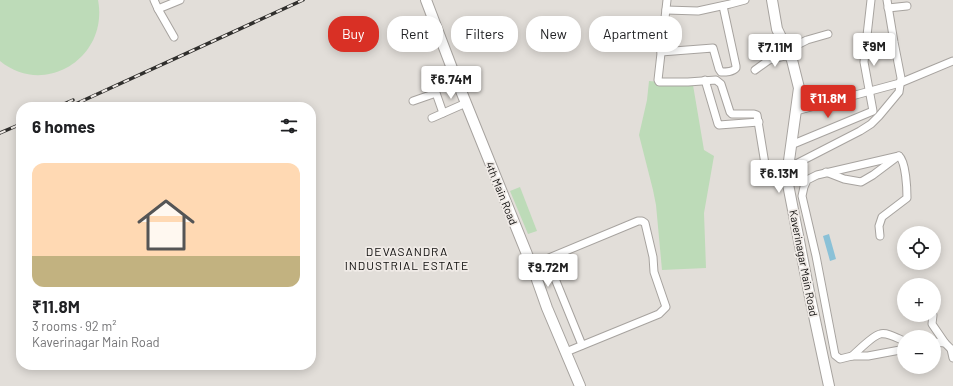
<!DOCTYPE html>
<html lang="en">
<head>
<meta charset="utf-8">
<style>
  :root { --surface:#fff; --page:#f6f6f6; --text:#202124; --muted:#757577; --line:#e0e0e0; --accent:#d93025 }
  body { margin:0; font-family:Barlow,sans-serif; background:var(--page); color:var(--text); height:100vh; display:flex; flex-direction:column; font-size:15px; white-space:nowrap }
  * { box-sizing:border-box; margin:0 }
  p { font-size:13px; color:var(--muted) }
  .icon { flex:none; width:22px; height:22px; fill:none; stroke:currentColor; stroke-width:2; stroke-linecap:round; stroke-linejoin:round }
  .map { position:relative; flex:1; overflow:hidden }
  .sheet { position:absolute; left:16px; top:102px; width:300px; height:268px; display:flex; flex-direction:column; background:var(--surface); border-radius:16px; box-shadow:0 2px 10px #0003 }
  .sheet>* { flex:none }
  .hud { position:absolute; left:328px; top:16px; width:380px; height:36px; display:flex; gap:8px }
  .tools { position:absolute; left:897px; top:226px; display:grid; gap:8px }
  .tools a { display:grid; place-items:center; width:44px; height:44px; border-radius:50%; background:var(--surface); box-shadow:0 2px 10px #0003; font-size:20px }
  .price { position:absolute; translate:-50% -34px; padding:0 9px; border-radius:4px; background:#fff; color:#222; font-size:13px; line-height:26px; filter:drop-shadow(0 1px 2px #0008) }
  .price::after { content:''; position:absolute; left:50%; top:24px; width:12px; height:9px; margin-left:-6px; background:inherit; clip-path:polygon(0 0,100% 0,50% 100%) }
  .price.active { background:var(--accent); color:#fff }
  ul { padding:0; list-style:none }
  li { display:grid; align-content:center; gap:8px; height:212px; padding:0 16px }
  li+li { border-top:1px solid var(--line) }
  li span { display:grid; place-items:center; height:124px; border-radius:12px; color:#555 }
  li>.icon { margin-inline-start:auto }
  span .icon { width:72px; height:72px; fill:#fffc; stroke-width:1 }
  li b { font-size:17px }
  h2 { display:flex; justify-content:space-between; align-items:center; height:48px; padding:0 16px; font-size:17px }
  .tag { padding:0 14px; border-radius:16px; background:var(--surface); box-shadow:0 2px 10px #0003; font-size:14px; line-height:36px }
  .tag.active { background:var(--accent); color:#fff }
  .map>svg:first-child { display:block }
  .green { fill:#bddbb8 }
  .water { fill:#8ac1d7 }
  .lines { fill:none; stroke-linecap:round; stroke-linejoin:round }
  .street-casing { stroke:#a7a39f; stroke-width:9 }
  .secondary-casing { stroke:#a7a39f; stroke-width:12 }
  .street { stroke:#fff; stroke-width:7 }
  .secondary { stroke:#fff; stroke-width:10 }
  .rail-casing { stroke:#302f2d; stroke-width:3.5 }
  .rail { stroke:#f0ebe7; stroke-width:2; stroke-dasharray:6; stroke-linecap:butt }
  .labels { text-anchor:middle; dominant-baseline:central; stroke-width:3.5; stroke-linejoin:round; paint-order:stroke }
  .street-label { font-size:11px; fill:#0e0d0c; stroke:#f0ebe7 }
  .neighbourhood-label { font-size:12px; letter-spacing:1px; fill:#0e0d0c; stroke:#f0ebe7 }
</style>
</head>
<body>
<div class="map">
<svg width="953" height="386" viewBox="0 0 953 386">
  <rect width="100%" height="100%" fill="#e2ded9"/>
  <!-- green -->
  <g class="green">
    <path d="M0 0H98C109 57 45 98 0 61Z"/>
    <path d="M649 81 693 85 704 150 714 156 704 213 706 268 662 270 656 205 653 190 639 135 647 100Z"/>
    <path d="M520 187 537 231 528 234 510 191Z"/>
  </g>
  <!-- water -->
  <path class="water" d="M829 234 836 259 830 261 823 236Z"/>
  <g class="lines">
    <defs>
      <g id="street">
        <path d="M154 0 158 9 174 37"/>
        <path d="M667 0 658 80 659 82H688L716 80 721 84 730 112 732 114H754L757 115 765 164C770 175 776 173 786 174"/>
        <path d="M888 8 907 6"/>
        <path d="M158 9 180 0"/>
        <path d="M666 10 698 11 730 4 745 0"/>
        <path d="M787 50 807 40 828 34"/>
        <path d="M661 52 713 48 719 69 721 72C726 72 733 72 736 68V66L723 6"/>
        <path d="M755 70 769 60 789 55"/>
        <path d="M705 80 718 124 719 125 759 122"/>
        <path d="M413 101 436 93 443 113"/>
        <path d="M796 111 900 83 953 61"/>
        <path d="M432 118 466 103"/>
        <path d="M791 145 873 111 864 62 871 0"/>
        <path d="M899 156 817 175 807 180 804 187 802 196 816 256 835 355 840 359 852 356H868L900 350 904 349"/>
        <path d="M788 168 860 131 871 124 879 116 899 92 901 78 894 42 887 0"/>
        <path d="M826 172 844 179 861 182 873 175 897 157"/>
        <path d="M880 236 879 226 882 217 907 198C907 189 906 162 899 156"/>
        <path d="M547 259 582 345"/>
        <path d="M532 265 638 221H642L645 223 653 257 654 272 666 307 659 314 566 352"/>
        <path d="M933 315 932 324 945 343"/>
        <path d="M934 342 945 343 951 349"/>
        <path d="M953 350 951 349 953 358"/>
        <path d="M852 356C858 351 872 336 880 334 887 332 897 338 904 341"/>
      </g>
      <g id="secondary">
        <path d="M426 0 453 71 535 274 547 308 580 386"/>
        <path d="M772 0 777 29 792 60 799 88 788 168 786 174 810 297 829 386"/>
      </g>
    </defs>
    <!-- street casing -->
    <use href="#street" class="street-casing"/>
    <!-- secondary casing -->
    <use href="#secondary" class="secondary-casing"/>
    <!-- street -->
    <use href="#street" class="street"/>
    <!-- secondary -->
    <use href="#secondary" class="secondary"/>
    <defs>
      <g id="rail">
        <path d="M57 107 73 100"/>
        <path d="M69 107 303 0"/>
        <path d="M0 133 21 124"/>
      </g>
    </defs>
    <!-- rail casing -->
    <use href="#rail" class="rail-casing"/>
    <!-- rail -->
    <use href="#rail" class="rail"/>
  </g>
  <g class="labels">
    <!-- street labels -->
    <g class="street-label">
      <text transform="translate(502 193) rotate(68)">4th Main Road</text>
      <text transform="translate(804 263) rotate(79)">Kaverinagar Main Road</text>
    </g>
    <!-- neighbourhood labels -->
    <g class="neighbourhood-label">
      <text x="407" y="251">DEVASANDRA<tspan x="407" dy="14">INDUSTRIAL ESTATE</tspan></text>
    </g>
  </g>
</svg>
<div class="tools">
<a><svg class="icon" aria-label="locate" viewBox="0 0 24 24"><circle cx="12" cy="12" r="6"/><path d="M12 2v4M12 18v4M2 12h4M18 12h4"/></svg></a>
<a>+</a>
<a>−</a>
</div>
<b class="price" style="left:874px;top:67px">₹9M</b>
<b class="price" style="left:775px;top:68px">₹7.11M</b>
<b class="price" style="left:451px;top:100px">₹6.74M</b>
<b class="price active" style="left:828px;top:119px">₹11.8M</b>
<b class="price" style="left:779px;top:194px">₹6.13M</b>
<b class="price" style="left:548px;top:288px">₹9.72M</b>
<div class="hud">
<a class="tag active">Buy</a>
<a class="tag">Rent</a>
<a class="tag">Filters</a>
<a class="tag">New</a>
<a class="tag">Apartment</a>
</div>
<section class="sheet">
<h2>6 homes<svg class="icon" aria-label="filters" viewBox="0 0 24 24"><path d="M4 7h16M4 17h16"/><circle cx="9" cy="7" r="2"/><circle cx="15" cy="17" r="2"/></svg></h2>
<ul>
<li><span style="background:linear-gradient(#ffd9b3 75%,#c2b280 0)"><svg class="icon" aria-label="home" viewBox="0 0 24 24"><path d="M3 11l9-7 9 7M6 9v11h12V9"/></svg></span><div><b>₹11.8M</b><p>3 rooms · 92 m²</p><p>Kaverinagar Main Road</p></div></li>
</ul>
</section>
</div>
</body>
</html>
